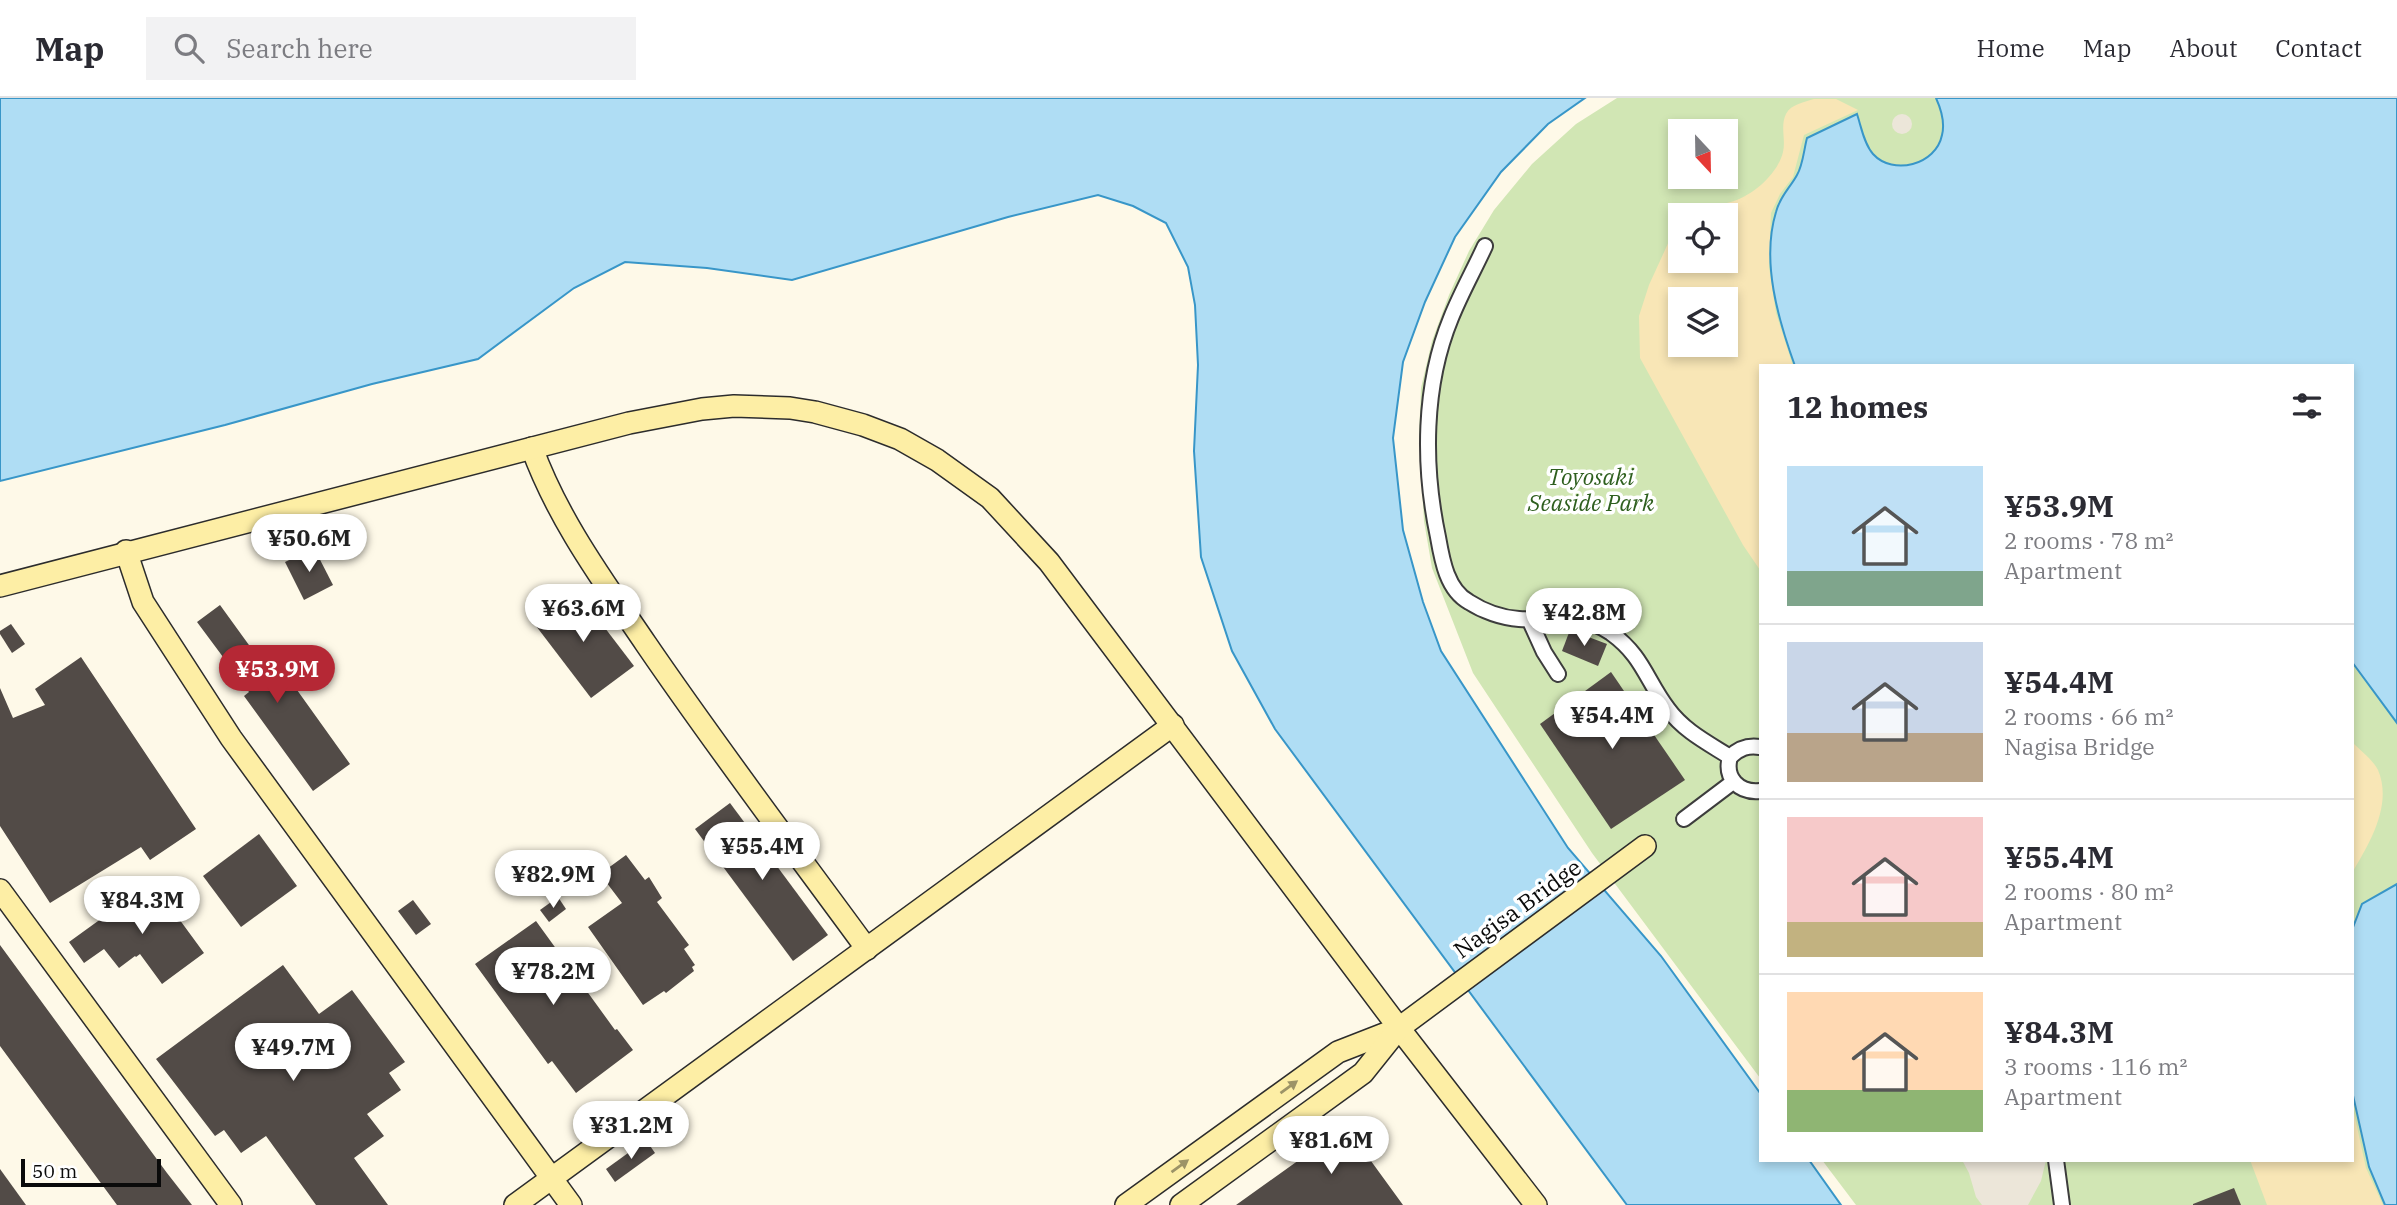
<!DOCTYPE html>
<html lang="en">
<head>
<meta charset="utf-8">
<style>
  :root { --surface:#fff; --page:#f2f2f3; --text:#2b2b33; --muted:#7c7c81; --line:#e1e1e2; --accent:#b52835 }
  body { margin:0; font-family:"IBM Plex Serif",serif; background:var(--page); color:var(--text); height:100vh; display:flex; flex-direction:column; font-size:26px; white-space:nowrap }
  * { box-sizing:border-box; margin:0 }
  p { font-size:23px; color:var(--muted) }
  .icon { flex:none; width:38px; height:38px; fill:none; stroke:currentColor; stroke-width:2; stroke-linecap:round; stroke-linejoin:round }
  .map { position:relative; flex:1; overflow:hidden }
  .sheet { position:absolute; left:1759px; top:266px; width:595px; height:798px; display:flex; flex-direction:column; background:var(--surface); border-radius:0px; box-shadow:0 4px 10px #0003 }
  .sheet>* { flex:none }
  .needle { width:46px; rotate:158deg }
  .fabs { position:absolute; left:1668px; top:21px; display:grid; gap:14px }
  .fabs a { display:grid; place-items:center; width:70px; height:70px; border-radius:0px; background:var(--surface); box-shadow:0 4px 10px #0003; font-size:35px }
  .scale { position:absolute; left:21px; bottom:18px; width:140px; box-sizing:border-box; padding-left:7px; border:4px solid #0a0a0a; border-top:0; font-size:19px; line-height:24px; white-space:nowrap; color:#0a0a0a; -webkit-text-stroke:5px #fff; paint-order:stroke }
  .price { position:absolute; translate:-50% -60px; padding:0 16px; border-radius:24px; background:#fff; color:#222; font-size:23px; line-height:46px; filter:drop-shadow(0 2px 4px #0008) }
  .price::after { content:''; position:absolute; left:50%; top:42px; width:21px; height:16px; margin-left:-10px; background:inherit; clip-path:polygon(0 0,100% 0,50% 100%) }
  .price.on { background:var(--accent); color:#fff }
  ul { padding:0; list-style:none }
  li { display:flex; align-items:center; gap:21px; height:175px; padding:0 28px }
  li+li { border-top:2px solid var(--line) }
  li span { display:grid; place-items:center; flex:none; width:196px; height:140px; border-radius:0px; color:#555 }
  li>.icon { margin-inline-start:auto }
  span .icon { width:84px; height:84px; fill:#fffc; stroke-width:1 }
  li b { font-size:30px }
  h2 { display:flex; justify-content:space-between; align-items:center; height:84px; padding:0 28px; font-size:30px }
  header { display:flex; align-items:center; gap:42px; box-sizing:border-box; height:98px; padding:0 35px; background:var(--surface); border-bottom:2px solid var(--line) }
  header strong { font-size:33px }
  nav { display:flex; gap:38px; margin-inline-start:auto; font-size:24px }
  .search { width:490px; height:63px; background:var(--page); display:flex; align-items:center; gap:18px; box-sizing:border-box; padding:0 24px; border-radius:0px; color:var(--muted); font-size:26px }
  .map>svg:first-child { display:block }
  .green { fill:#d1e6b4; fill-rule:evenodd }
  .sand { fill:#f8e6b6; fill-rule:evenodd }
  .plaza { fill:#ece6d9 }
  .water { fill:#afddf4; stroke:#3896c8; stroke-width:2 }
  .building { fill:#524b47 }
  .lines { fill:none; stroke-linecap:round; stroke-linejoin:round }
  .street-casing { stroke:#3d3d3d; stroke-width:18 }
  .secondary-casing { stroke:#2c2c2c; stroke-width:24 }
  .street { stroke:#fff; stroke-width:14 }
  .secondary { stroke:#fdeea5; stroke-width:21 }
  .oneway { fill:#9c9367 }
  .labels { text-anchor:middle; dominant-baseline:central; stroke-width:7; stroke-linejoin:round; paint-order:stroke }
  .park-label { font-size:23px; font-style:italic; fill:#2e5f1e; stroke:#fff }
  .street-label { font-size:23px; fill:#0a0a0a; stroke:#fff }
</style>
</head>
<body>
<header>
<strong>Map</strong>
<div class="search"><svg class="icon" aria-label="search" viewBox="0 0 24 24"><circle cx="10" cy="10" r="6"/><path d="M15 15l6 6"/></svg>Search here</div>
<nav><a>Home</a><a>Map</a><a>About</a><a>Contact</a></nav>
</header>
<div class="map">
<svg width="2397" height="1107" viewBox="0 0 2397 1107">
  <rect width="100%" height="100%" fill="#fef9e8"/>
  <!-- green -->
  <g class="green">
    <path d="M1617 0H1937L2136 268H1760V980L1592 755 1473 575 1432 470 1424 423 1419 339 1421 290 1432 243 1449 197 1469 153 1494 112 1532 66 1576 26ZM1680 33H1726V79H1680ZM1680 117H1726V163H1680ZM1680 201H1726V247H1680Z"/>
    <path d="M2352 560 2397 621V1107H1856L1822 1062H2352Z"/>
  </g>
  <!-- sand -->
  <g class="sand">
    <path d="M1814 1H1836L1858 12 1804 37 1793 79 1780 96 1771 115 1769 169 1776 215 1793 268H1760V472L1743 447 1640 260 1639 218 1649 187 1670 141 1680 129V163H1726V117H1690L1696 110C1709 108 1723 107 1734 103 1755 96 1778 75 1783 54 1786 41 1780 28 1786 16 1791 6 1805 4 1814 1ZM1680 201H1726V247H1680Z"/>
    <path d="M2352 644C2360 652 2373 662 2378 672 2393 707 2369 746 2352 775Z"/>
    <path d="M2352 1006 2366 1070 2383 1107H2267L2250 1062H2352Z"/>
  </g>
  <!-- plaza -->
  <g class="plaza">
    <circle cx="1902" cy="26" r="10"/>
    <path d="M1962 1062H2046L2041 1083 2028 1107H1982L1976 1099 1969 1075Z"/>
  </g>
  <!-- water -->
  <g class="water">
    <path d="M0 0H1585L1548 26 1501 74 1455 139 1425 204 1403 264 1393 340 1403 432 1423 504 1441 553 1568 750 1661 858 1760 995V1062H1809L1841 1107H1627L1275 631 1232 553 1201 459 1194 353 1198 267 1195 207 1188 169 1166 125 1133 108 1098 97 1008 119 792 182 707 170 625 164 574 190 478 261 372 286 225 327 0 383Z"/>
    <path d="M1936 0H2397V625L2352 564V268H1795C1778 221 1761 163 1776 114 1780 98 1790 90 1797 77 1803 67 1804 51 1807 40L1857 16C1861 28 1864 46 1873 56 1893 78 1936 67 1942 37 1945 25 1941 11 1936 0Z"/>
    <path d="M2397 786V1107H2385L2369 1069 2352 993V832L2362 806Z"/>
  </g>
  <!-- building -->
  <g class="building">
    <path d="M314 450 333 487 304 502 285 464Z"/>
    <path d="M576 492 634 568 591 600 533 524Z"/>
    <path d="M220 507 272 579 282 571 350 666 313 693 244 598 249 594 197 524Z"/>
    <path d="M11 526 25 546 12 555 0 536V533Z"/>
    <path d="M1570 532 1607 546 1598 568 1562 553Z"/>
    <path d="M81 559 196 731 150 762 141 749 50 805 0 728V590L13 620 45 607 35 591Z"/>
    <path d="M1611 574 1685 682 1611 731 1540 626Z"/>
    <path d="M730 705 828 837 793 863 695 731Z"/>
    <path d="M259 736 297 788 241 829 203 778Z"/>
    <path d="M626 757 645 782 649 779 662 800 657 804 689 847 684 851 695 867 692 869 694 873 666 895 664 893 643 907 588 829 622 805 600 776Z"/>
    <path d="M152 784 204 855 162 886 140 856 136 859 135 858 119 870 104 851 84 865 69 844Z"/>
    <path d="M558 799 566 811 549 824 540 812Z"/>
    <path d="M413 802 431 826 416 837 398 813Z"/>
    <path d="M536 823 615 932 617 931 633 952 576 995 552 963 548 966 475 866Z"/>
    <path d="M0 847 167 1075 192 1107H117L0 948Z"/>
    <path d="M283 867 319 916 352 892 405 964 389 975 401 992 367 1016 384 1038 354 1060 388 1107H316L266 1038 241 1055 224 1032 215 1038 156 961Z"/>
    <path d="M1355 1022 1380 1056 1371 1063 1403 1107H1236Z"/>
    <path d="M646 1042 655 1055 615 1084 606 1071Z"/>
    <path d="M0 1071 26 1107H0Z"/>
    <path d="M2234 1090 2241 1107H2193V1106Z"/>
  </g>
  <g class="lines">
    <defs>
      <g id="street">
        <path d="M1485 148C1474 172 1461 195 1451 220 1423 288 1423 368 1438 439 1442 462 1447 492 1469 504 1483 513 1502 520 1519 521 1557 524 1574 511 1611 535 1643 558 1646 582 1668 611 1684 633 1708 645 1730 659 1739 650 1748 647 1760 649"/>
        <path d="M1529 521 1544 554 1558 576"/>
        <path d="M1730 659C1724 680 1739 695 1760 693"/>
        <path d="M1684 721 1733 684"/>
        <path d="M2056 1062 2062 1107"/>
      </g>
      <g id="secondary">
        <path d="M532 350C558 422 604 484 646 546 717 650 793 750 867 851"/>
        <path d="M126 453 143 504 231 640 571 1107"/>
        <path d="M0 488 629 325 702 311 734 308 790 310 815 314 863 327 900 341 937 362 990 400 1049 464 1399 930 1536 1107"/>
        <path d="M0 792 231 1107"/>
        <path d="M515 1107 1173 627"/>
        <path d="M1126 1107 1338 954 1397 931"/>
        <path d="M1181 1107 1363 975 1399 930 1645 748"/>
      </g>
    </defs>
    <!-- street casing -->
    <use href="#street" class="street-casing"/>
    <!-- secondary casing -->
    <use href="#secondary" class="secondary-casing"/>
    <!-- street -->
    <use href="#street" class="street"/>
    <!-- secondary -->
    <use href="#secondary" class="secondary"/>
  </g>
  <!-- one-way arrows -->
  <defs><path id="oneway-solid" d="M-6-.8H1V-3.2L6.5 0L1 3.2V.8H-6Z" transform="scale(1.75)"/></defs>
  <g class="oneway">
    <use href="#oneway-solid" transform="translate(1289 989) rotate(-36)"/>
    <use href="#oneway-solid" transform="translate(1180 1068) rotate(-36)"/>
  </g>
  <g class="labels">
    <!-- park labels -->
    <g class="park-label">
      <text x="1591" y="378">Toyosaki<tspan x="1591" dy="26">Seaside Park</tspan></text>
    </g>
    <!-- street labels -->
    <g class="street-label">
      <text transform="translate(1517 810) rotate(-36)">Nagisa Bridge</text>
    </g>
  </g>
</svg>
<div class="fabs">
<a><svg class="needle" viewBox="-14 -14 28 28"><path d="M0-13l5 13h-10z" fill="#e53935"/><path d="M0 13l5-13h-10z" fill="#7c7c81"/></svg></a>
<a><svg class="icon" aria-label="locate" viewBox="0 0 24 24"><circle cx="12" cy="12" r="6"/><path d="M12 2v4M12 18v4M2 12h4M18 12h4"/></svg></a>
<a><svg class="icon" aria-label="layers" viewBox="0 0 24 24"><path d="M12 4l9 5-9 5-9-5zM3 14l9 5 9-5"/></svg></a>
</div>
<div class="scale">50 m</div>
<b class="price" style="left:309px;top:476px">¥50.6M</b>
<b class="price" style="left:583px;top:546px">¥63.6M</b>
<b class="price" style="left:1584px;top:550px">¥42.8M</b>
<b class="price on" style="left:277px;top:607px">¥53.9M</b>
<b class="price" style="left:1612px;top:653px">¥54.4M</b>
<b class="price" style="left:762px;top:784px">¥55.4M</b>
<b class="price" style="left:553px;top:812px">¥82.9M</b>
<b class="price" style="left:142px;top:838px">¥84.3M</b>
<b class="price" style="left:553px;top:909px">¥78.2M</b>
<b class="price" style="left:293px;top:985px">¥49.7M</b>
<b class="price" style="left:631px;top:1063px">¥31.2M</b>
<b class="price" style="left:1331px;top:1078px">¥81.6M</b>
<section class="sheet">
<h2>12 homes<svg class="icon" aria-label="filters" viewBox="0 0 24 24"><path d="M4 7h16M4 17h16"/><circle cx="9" cy="7" r="2"/><circle cx="15" cy="17" r="2"/></svg></h2>
<ul>
<li><span style="background:linear-gradient(#bfe0f5 75%,#7fa58c 0)"><svg class="icon" aria-label="home" viewBox="0 0 24 24"><path d="M3 11l9-7 9 7M6 9v11h12V9"/></svg></span><div><b>¥53.9M</b><p>2 rooms · 78 m²</p><p>Apartment</p></div></li>
<li><span style="background:linear-gradient(#c9d6e8 65%,#b9a48a 0)"><svg class="icon" aria-label="home" viewBox="0 0 24 24"><path d="M3 11l9-7 9 7M6 9v11h12V9"/></svg></span><div><b>¥54.4M</b><p>2 rooms · 66 m²</p><p>Nagisa Bridge</p></div></li>
<li><span style="background:linear-gradient(#f6c9c9 75%,#c2b280 0)"><svg class="icon" aria-label="home" viewBox="0 0 24 24"><path d="M3 11l9-7 9 7M6 9v11h12V9"/></svg></span><div><b>¥55.4M</b><p>2 rooms · 80 m²</p><p>Apartment</p></div></li>
<li><span style="background:linear-gradient(#ffd9b3 70%,#8fb573 0)"><svg class="icon" aria-label="home" viewBox="0 0 24 24"><path d="M3 11l9-7 9 7M6 9v11h12V9"/></svg></span><div><b>¥84.3M</b><p>3 rooms · 116 m²</p><p>Apartment</p></div></li>
</ul>
</section>
</div>
</body>
</html>
